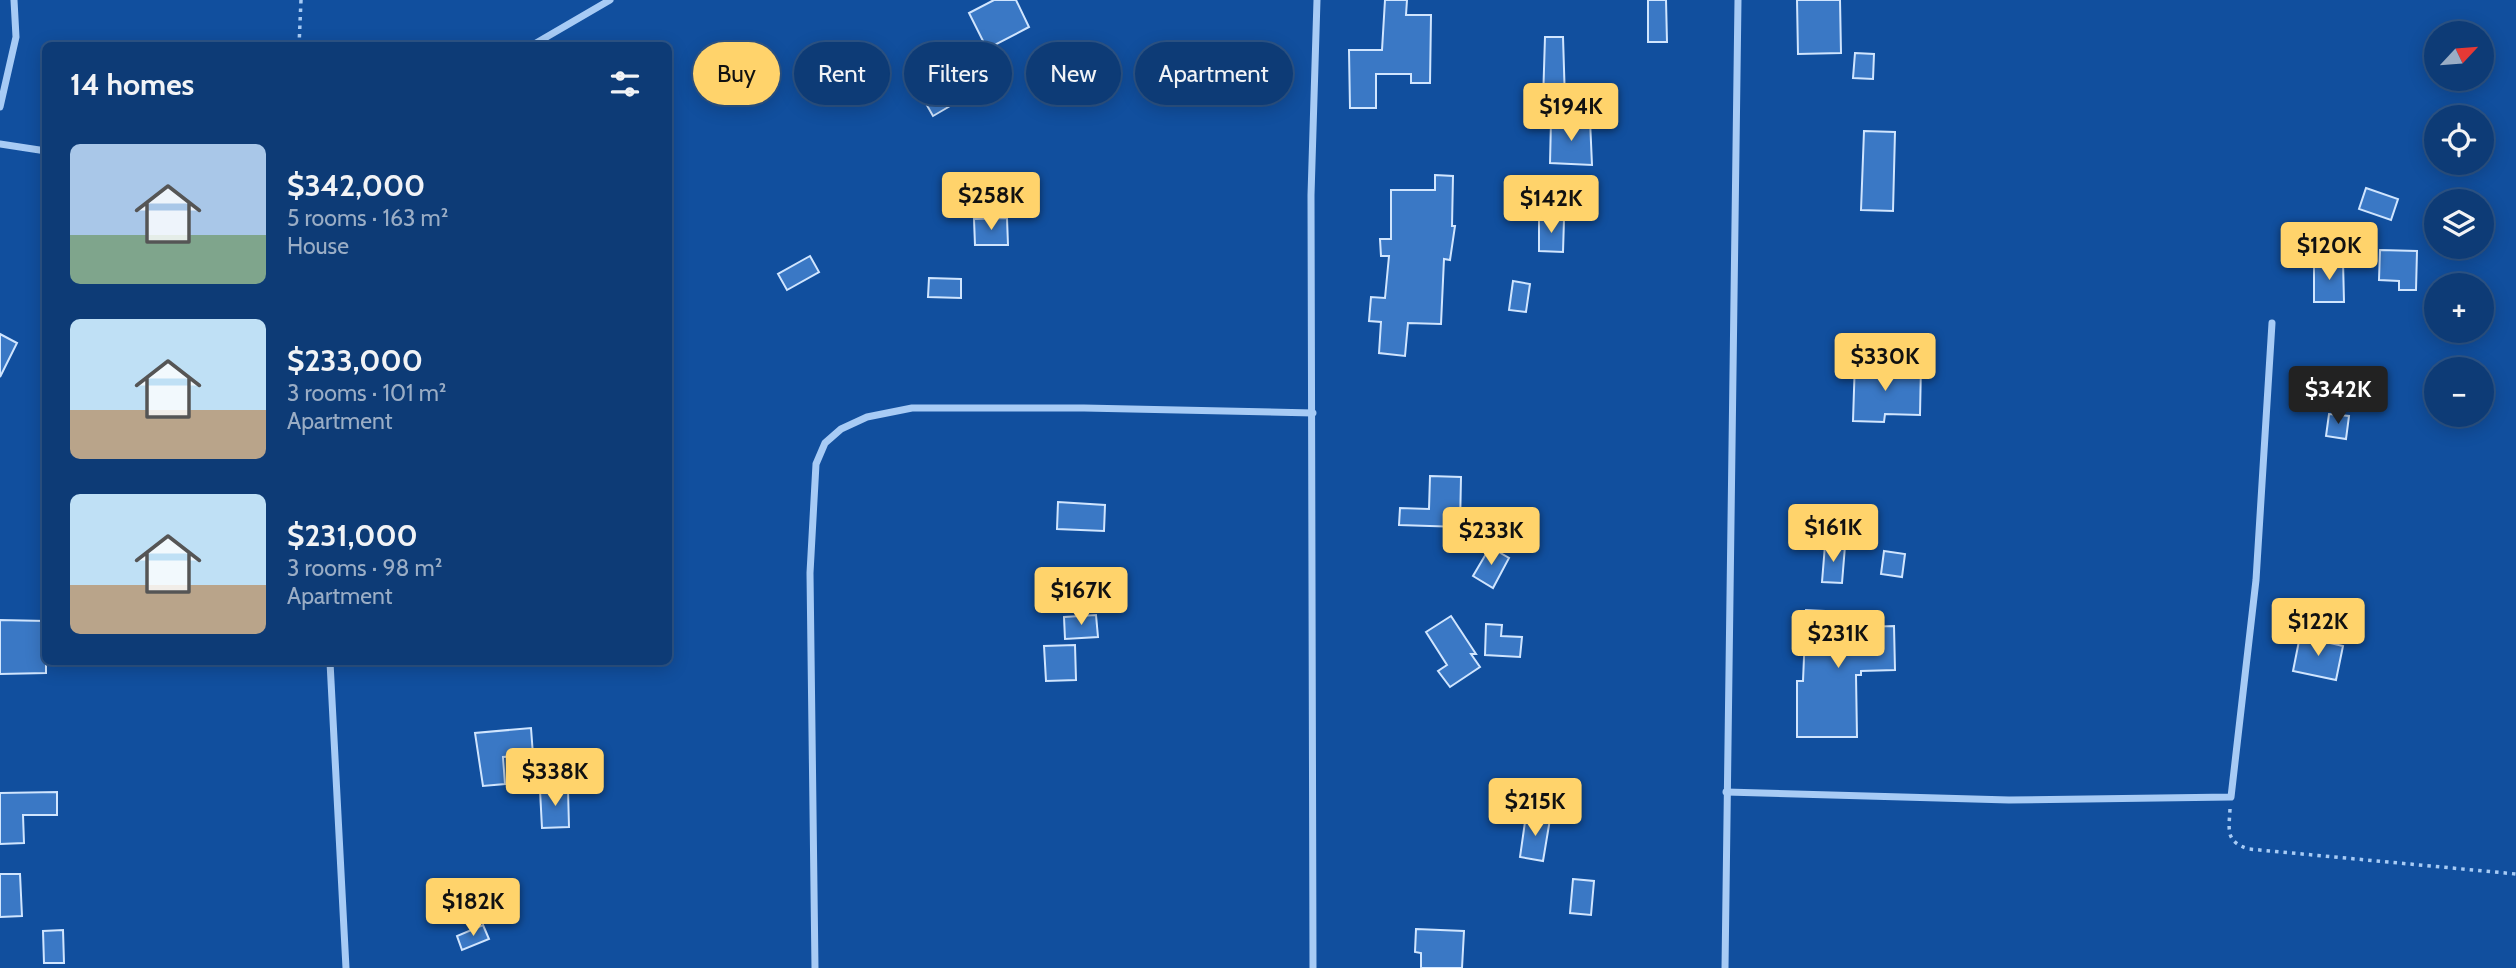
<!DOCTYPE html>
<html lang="en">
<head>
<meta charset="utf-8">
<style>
  :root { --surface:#0d3b76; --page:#16427b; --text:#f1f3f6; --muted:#9aadc5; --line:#2d5588; --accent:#ffd36b }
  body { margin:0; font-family:Cabin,sans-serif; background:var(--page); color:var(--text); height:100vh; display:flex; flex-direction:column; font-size:26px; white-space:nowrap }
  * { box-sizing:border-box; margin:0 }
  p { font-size:23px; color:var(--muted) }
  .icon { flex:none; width:38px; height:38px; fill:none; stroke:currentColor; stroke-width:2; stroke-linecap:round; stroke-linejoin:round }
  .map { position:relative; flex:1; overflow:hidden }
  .sheet { position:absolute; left:42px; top:42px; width:630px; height:623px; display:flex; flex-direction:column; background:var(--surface); border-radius:10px; box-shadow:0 4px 18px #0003,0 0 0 2px var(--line) }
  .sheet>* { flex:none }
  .top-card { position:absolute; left:693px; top:42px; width:665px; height:63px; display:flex; gap:14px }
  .needle { width:46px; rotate:64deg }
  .tools { position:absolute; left:2424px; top:21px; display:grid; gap:14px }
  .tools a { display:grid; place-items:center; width:70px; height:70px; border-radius:50%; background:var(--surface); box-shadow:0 4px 18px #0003,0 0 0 2px var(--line); font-size:35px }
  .price { position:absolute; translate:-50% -60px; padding:0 16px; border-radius:7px; background:var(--accent); color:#111; font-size:23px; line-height:46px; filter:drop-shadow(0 2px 4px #0008) }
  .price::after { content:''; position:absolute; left:50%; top:42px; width:21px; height:16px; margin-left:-10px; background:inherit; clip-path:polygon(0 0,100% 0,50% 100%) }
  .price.on { background:#222; color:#fff }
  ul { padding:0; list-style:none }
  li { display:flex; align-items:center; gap:21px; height:175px; padding:0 28px }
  li span { display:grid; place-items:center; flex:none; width:196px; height:140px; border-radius:10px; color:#555 }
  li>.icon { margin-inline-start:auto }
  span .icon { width:84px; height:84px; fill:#fffc; stroke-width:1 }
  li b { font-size:30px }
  h2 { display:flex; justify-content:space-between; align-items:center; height:84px; padding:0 28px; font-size:30px }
  .chip { padding:0 24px; border-radius:32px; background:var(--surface); box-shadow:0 4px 18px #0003,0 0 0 2px var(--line); font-size:24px; line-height:63px }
  .chip.on { background:var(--accent); color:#111 }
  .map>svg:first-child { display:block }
  .building { fill:#3a78c5; stroke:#d0e5fe; stroke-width:2 }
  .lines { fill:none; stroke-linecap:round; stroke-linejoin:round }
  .path { stroke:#a7cbf5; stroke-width:3.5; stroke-dasharray:3.5 5; stroke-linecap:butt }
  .minor { stroke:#a7cbf5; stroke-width:7 }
</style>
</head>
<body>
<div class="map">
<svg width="2516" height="968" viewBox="0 0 2516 968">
  <rect width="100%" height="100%" fill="#114f9e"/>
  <!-- building -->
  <g class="building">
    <path d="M994 0H1016L1029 27 987 49 969 13Z"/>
    <path d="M1385 0H1407L1406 15H1431L1430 83H1411V74H1376V108H1350L1349 50H1382Z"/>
    <path d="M1648 0H1666L1667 42H1648Z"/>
    <path d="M1797 0H1840L1841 53 1798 54Z"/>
    <path d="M1545 37H1563L1565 101H1543Z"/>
    <path d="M945 52 969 95 933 116 908 72Z"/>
    <path d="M1855 53 1874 54 1873 79 1853 78Z"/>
    <path d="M1590 120 1592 165 1550 163 1551 121Z"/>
    <path d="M1864 131 1895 132 1893 211 1861 210Z"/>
    <path d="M1435 175 1453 176 1452 226H1455L1450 260 1444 259 1441 324 1408 323 1405 356 1379 353 1381 322 1369 321 1371 297 1385 298 1389 256H1381L1380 239H1391V190H1435Z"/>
    <path d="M2366 188 2398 199 2391 220 2359 209Z"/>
    <path d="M1007 218 1008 245H975L974 219Z"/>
    <path d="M1539 219H1564L1563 252 1539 251Z"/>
    <path d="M2380 250 2417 251 2416 290H2399V281L2379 280Z"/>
    <path d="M810 256 819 272 787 290 778 274Z"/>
    <path d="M2314 261H2343L2344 302H2314Z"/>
    <path d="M929 278 961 279V298L928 297Z"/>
    <path d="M1513 281 1530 284 1526 312 1509 310Z"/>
    <path d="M0 334 17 343 0 377Z"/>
    <path d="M1855 360 1872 361V373L1906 374V364H1921L1920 415 1885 414 1884 422 1853 421Z"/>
    <path d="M2329 414 2349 416 2346 439 2326 436Z"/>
    <path d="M1430 476 1461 477 1460 527 1399 525 1400 508 1429 509Z"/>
    <path d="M1058 502 1105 505 1104 531 1057 529Z"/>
    <path d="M1825 545 1845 546 1842 583 1822 582Z"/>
    <path d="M1490 547 1509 558 1493 588 1473 576Z"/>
    <path d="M1884 551 1905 554 1902 577 1881 574Z"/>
    <path d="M1806 610 1864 613V627L1894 626 1895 670 1861 671V675H1856L1857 737H1797V681H1803Z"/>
    <path d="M1096 615 1098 637 1065 639 1064 617Z"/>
    <path d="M1451 616 1476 654H1471L1480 667 1450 687 1438 671 1447 665 1426 632Z"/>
    <path d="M0 620 46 621V673L0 674Z"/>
    <path d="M1486 624 1502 625 1501 636 1522 637 1520 657 1485 655Z"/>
    <path d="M2300 636 2343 646 2336 680 2293 671Z"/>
    <path d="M1075 645 1076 680 1046 681 1044 646Z"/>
    <path d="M531 728 533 755 503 757 505 784 483 786 475 733Z"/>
    <path d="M568 789 569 827 542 828 540 790Z"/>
    <path d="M57 792V815H23L24 843 0 844V793Z"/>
    <path d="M1526 815 1550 819 1543 861 1520 857Z"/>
    <path d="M0 874H20L22 916 0 917Z"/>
    <path d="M1573 879 1594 881 1591 915 1570 913Z"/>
    <path d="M483 925 489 939 462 950 457 936Z"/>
    <path d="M1416 929 1464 931 1462 968H1421V953L1415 952Z"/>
    <path d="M63 930 64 963H44L43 931Z"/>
  </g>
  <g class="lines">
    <!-- path -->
    <g class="path">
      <path d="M299 46 301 0"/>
      <path d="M2230 809C2229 830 2225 842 2249 849L2516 874"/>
    </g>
    <!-- minor -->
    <g class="minor">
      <path d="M531 46 610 0"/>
      <path d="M0 107 16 37 14 0"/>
      <path d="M0 144 46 151"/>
      <path d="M330 662 346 968"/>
      <path d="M1726 792 2009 800 2231 797 2256 580 2272 323"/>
      <path d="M815 968 810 573 816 464 825 443 841 429 867 417 912 408H1084L1313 413"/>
      <path d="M1313 968 1311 195 1317 0"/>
      <path d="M1725 968 1738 0"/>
    </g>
  </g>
</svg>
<div class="tools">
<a><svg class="needle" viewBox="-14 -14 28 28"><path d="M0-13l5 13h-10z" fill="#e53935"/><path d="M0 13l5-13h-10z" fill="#9aadc5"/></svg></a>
<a><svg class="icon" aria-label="locate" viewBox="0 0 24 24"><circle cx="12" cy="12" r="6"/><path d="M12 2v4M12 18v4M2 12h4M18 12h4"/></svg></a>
<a><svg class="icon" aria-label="layers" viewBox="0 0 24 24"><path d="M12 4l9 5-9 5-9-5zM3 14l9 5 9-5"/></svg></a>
<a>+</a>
<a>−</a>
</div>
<b class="price" style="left:1571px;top:143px">$194K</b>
<b class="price" style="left:991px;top:232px">$258K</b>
<b class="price" style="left:1551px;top:235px">$142K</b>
<b class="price" style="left:2329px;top:282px">$120K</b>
<b class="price" style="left:1885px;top:393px">$330K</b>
<b class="price on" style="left:2338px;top:426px">$342K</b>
<b class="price" style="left:1833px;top:564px">$161K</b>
<b class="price" style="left:1491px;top:567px">$233K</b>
<b class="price" style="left:1081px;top:627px">$167K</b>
<b class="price" style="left:2318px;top:658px">$122K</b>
<b class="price" style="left:1838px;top:670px">$231K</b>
<b class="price" style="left:555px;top:808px">$338K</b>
<b class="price" style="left:1535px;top:838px">$215K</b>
<b class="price" style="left:473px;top:938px">$182K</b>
<div class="top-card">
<a class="chip on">Buy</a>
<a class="chip">Rent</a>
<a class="chip">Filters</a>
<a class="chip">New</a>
<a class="chip">Apartment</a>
</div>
<section class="sheet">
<h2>14 homes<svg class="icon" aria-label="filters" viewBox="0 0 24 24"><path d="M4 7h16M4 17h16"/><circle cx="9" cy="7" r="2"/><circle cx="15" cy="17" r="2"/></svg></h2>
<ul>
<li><span style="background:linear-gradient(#a9c7e8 65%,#7fa58c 0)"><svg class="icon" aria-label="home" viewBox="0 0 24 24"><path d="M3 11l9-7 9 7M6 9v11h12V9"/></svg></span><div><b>$342,000</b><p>5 rooms · 163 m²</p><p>House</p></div></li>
<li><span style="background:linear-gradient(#bfe0f5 65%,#b9a48a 0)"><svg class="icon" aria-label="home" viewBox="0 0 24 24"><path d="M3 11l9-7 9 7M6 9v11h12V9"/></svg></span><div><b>$233,000</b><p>3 rooms · 101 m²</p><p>Apartment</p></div></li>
<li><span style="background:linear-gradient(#bfe0f5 65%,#b9a48a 0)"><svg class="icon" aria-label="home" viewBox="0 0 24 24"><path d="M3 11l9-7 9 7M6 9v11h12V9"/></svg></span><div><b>$231,000</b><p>3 rooms · 98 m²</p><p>Apartment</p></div></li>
</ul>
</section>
</div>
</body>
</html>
